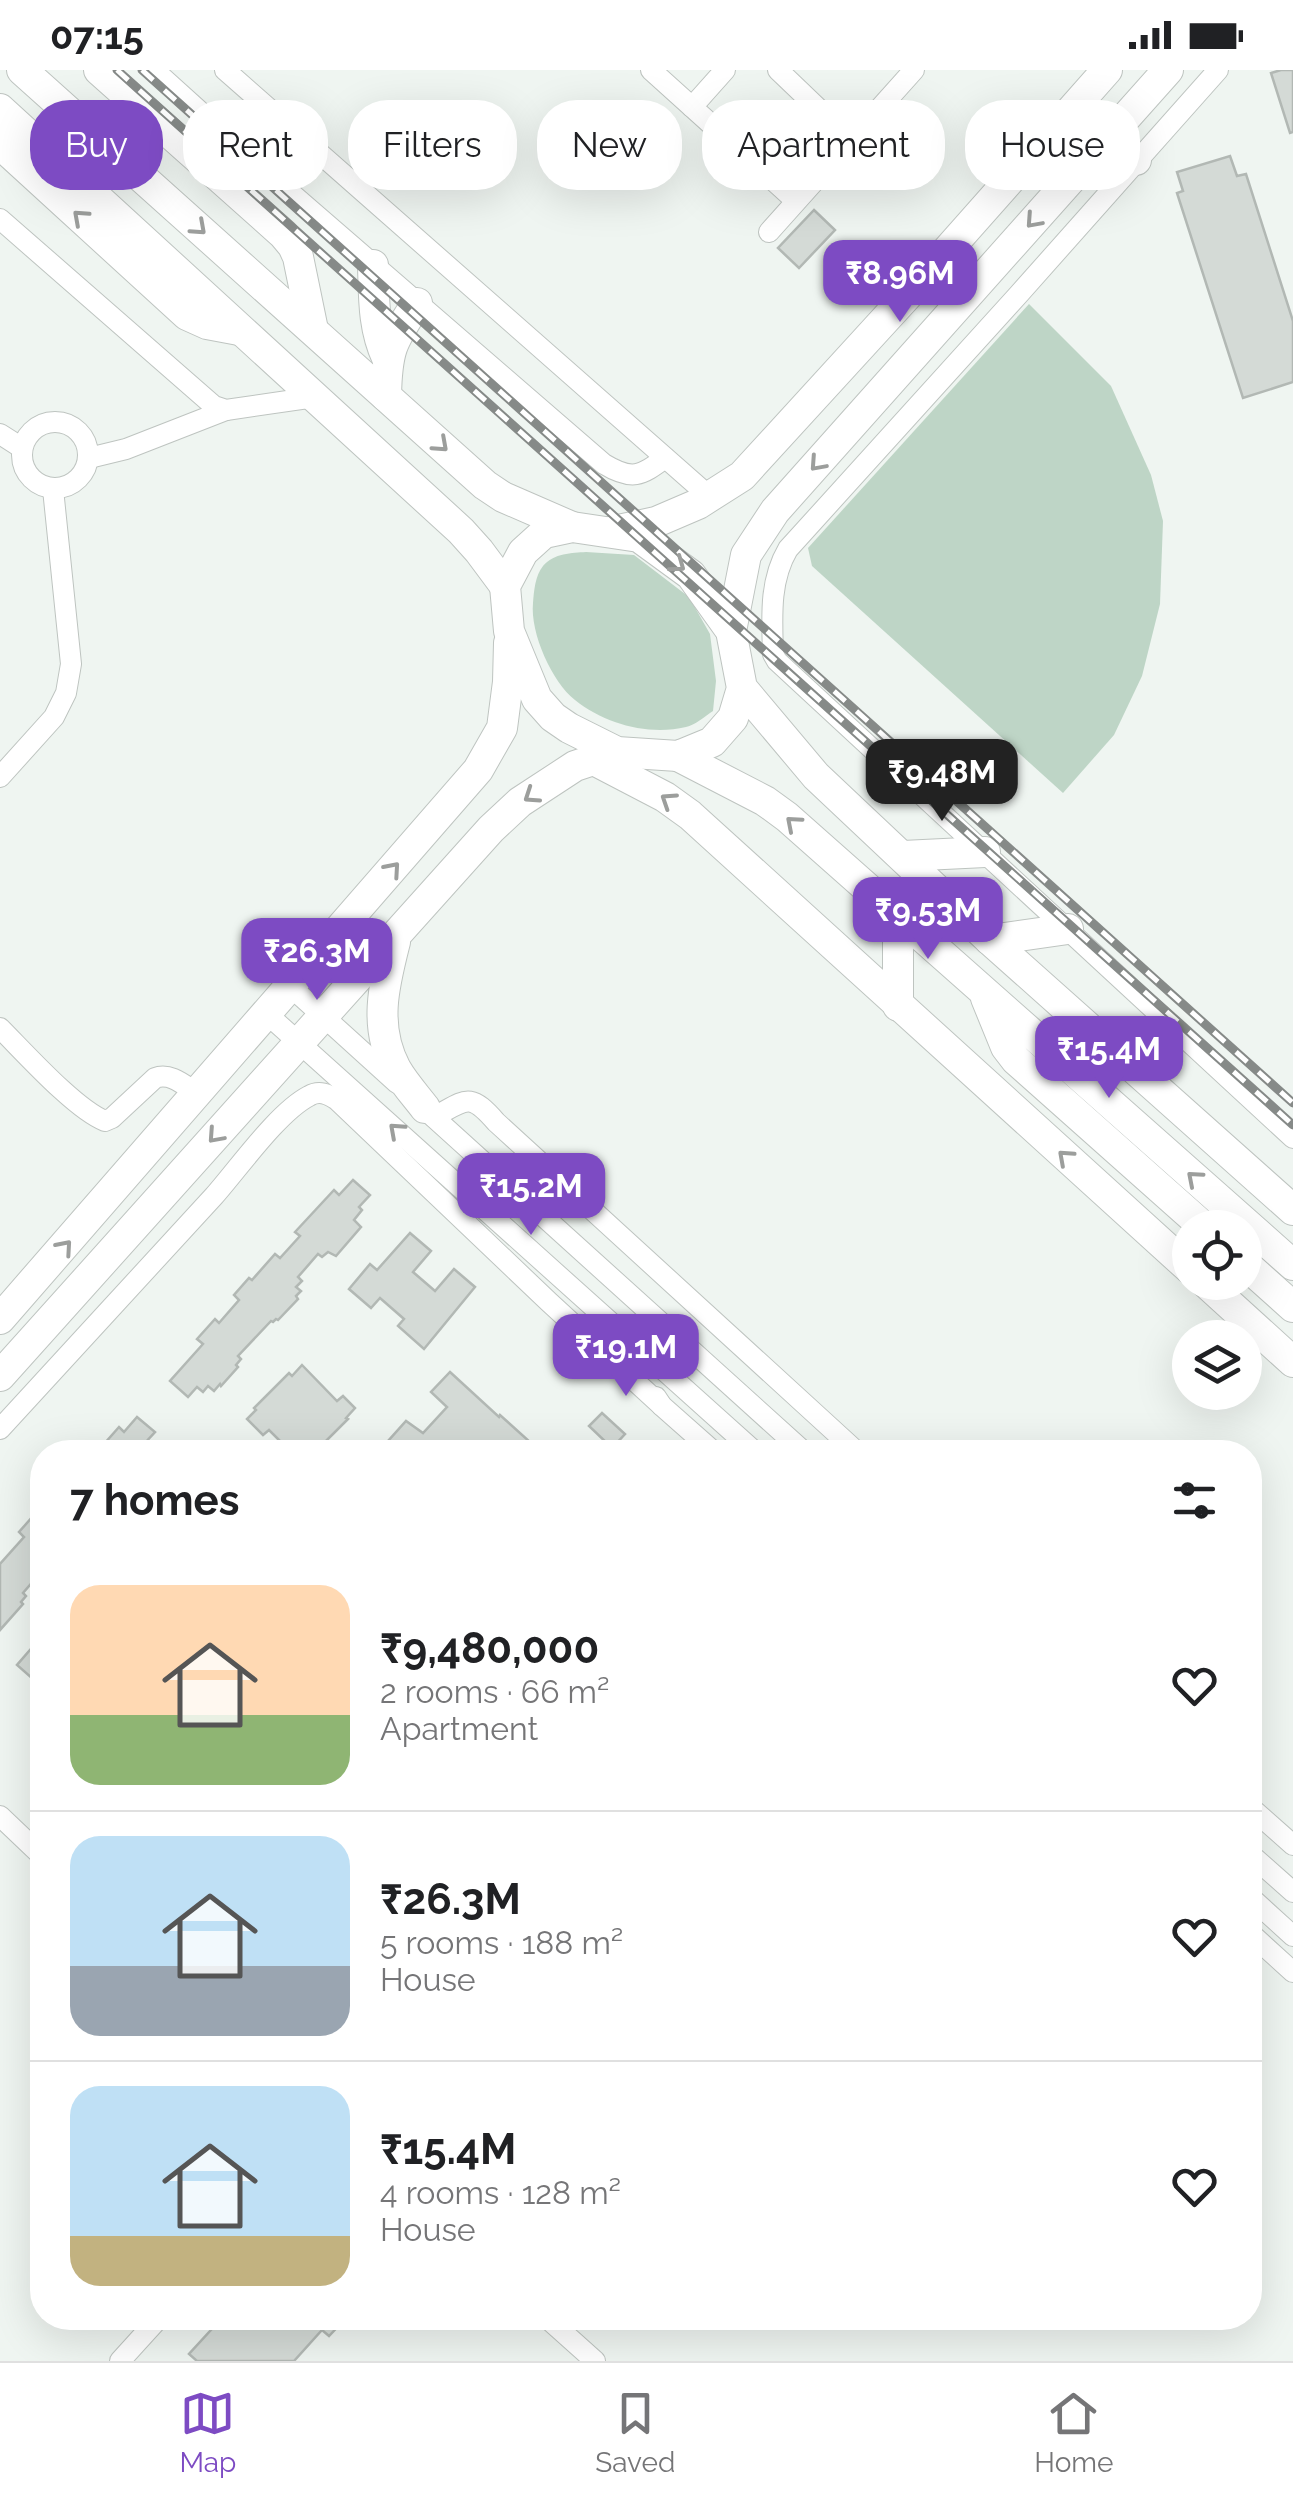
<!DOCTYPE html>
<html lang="en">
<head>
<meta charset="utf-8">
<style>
  :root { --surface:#fff; --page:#f6f6f6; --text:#202124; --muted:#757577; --line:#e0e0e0; --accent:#7d4bc3 }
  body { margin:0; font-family:Raleway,sans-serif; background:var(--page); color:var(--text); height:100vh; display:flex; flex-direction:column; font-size:38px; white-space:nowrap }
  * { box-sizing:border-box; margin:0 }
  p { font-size:32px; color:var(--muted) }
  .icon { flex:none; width:55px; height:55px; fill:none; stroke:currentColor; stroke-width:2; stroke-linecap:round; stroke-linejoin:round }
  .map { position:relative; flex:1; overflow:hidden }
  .side { position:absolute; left:30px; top:1370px; width:1232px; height:890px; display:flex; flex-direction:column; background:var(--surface); border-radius:40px; box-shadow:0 10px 40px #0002 }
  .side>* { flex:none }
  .hud { position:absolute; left:30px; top:30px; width:1235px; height:90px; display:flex; gap:20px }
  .controls { position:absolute; left:1172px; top:1140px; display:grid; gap:20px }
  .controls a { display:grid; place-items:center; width:90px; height:90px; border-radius:50%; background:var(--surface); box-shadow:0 10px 40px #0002; font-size:50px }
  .price { position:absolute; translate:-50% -85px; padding:0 22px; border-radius:20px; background:var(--accent); color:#fff; font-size:32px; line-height:65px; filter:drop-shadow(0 2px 5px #0008) }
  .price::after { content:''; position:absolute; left:50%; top:60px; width:30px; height:22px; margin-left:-15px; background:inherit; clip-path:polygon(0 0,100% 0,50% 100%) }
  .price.on { background:#222; color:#fff }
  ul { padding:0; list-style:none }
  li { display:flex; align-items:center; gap:30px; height:250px; padding:0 40px }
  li+li { border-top:2px solid var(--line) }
  li span { display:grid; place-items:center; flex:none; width:280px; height:200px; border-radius:30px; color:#555 }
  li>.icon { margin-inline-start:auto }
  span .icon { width:120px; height:120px; fill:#fffc; stroke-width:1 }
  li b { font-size:42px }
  h2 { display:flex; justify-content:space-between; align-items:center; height:120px; padding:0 40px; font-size:42px }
  .chip { padding:0 35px; border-radius:40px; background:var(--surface); box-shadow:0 10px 40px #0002; font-size:35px; line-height:90px }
  .chip.on { background:var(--accent); color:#fff }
  .status { display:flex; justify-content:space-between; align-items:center; height:70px; padding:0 50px; background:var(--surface); direction:ltr }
  .status svg { height:28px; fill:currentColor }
  .tab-bar { display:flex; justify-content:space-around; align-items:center; height:140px; border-top:2px solid var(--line); background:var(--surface); font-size:28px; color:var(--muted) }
  .tab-bar a { display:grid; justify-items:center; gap:5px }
  .tab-bar .on { color:var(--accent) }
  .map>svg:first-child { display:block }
  .green { fill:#bed5c6 }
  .building { fill:#d4dad6; stroke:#b2b8b4; stroke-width:2.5 }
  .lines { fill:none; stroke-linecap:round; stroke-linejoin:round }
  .street-casing { stroke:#bec4c0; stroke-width:22 }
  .secondary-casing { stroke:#bec4c0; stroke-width:32 }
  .street { stroke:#fff; stroke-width:20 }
  .secondary { stroke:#fff; stroke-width:30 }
  .rail-casing { stroke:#868a88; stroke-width:9 }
  .rail { stroke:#fff; stroke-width:5; stroke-dasharray:15; stroke-linecap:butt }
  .oneway { stroke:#9c9e9c }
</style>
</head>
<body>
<div class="status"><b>07:15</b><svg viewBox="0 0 49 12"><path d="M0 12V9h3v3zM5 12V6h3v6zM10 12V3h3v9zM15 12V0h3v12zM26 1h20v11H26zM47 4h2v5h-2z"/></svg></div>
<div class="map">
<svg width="1293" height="2291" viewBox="0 0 1293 2291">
  <rect width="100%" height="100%" fill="#eff5f1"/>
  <!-- green -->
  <g class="green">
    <path d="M1029 234 1111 316 1151 405 1163 451 1160 534 1142 606 1114 665 1063 723 812 496 808 478Z"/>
    <path d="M586 482 634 485 689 527 710 564 716 611 713 641C704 647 695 655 686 657 649 666 605 654 575 630 552 612 530 563 533 533 534 521 535 506 543 496 554 483 572 483 586 482Z"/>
  </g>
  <!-- building -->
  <g class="building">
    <path d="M1281 0H1293V62L1290 63 1271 3Z"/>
    <path d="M1230 86 1237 106 1246 104 1293 251V312L1243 328 1177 123 1183 121 1177 102Z"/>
    <path d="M814 140 835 160 799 198 778 178Z"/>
    <path d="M353 1110 370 1125 359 1137 362 1140 354 1150 361 1157 336 1186 328 1182 322 1187 318 1184 298 1207 302 1211 296 1217 301 1221 296 1226 298 1229 278 1250 276 1249 273 1252 271 1251 238 1286 241 1289 236 1295 238 1297 221 1316 220 1314 214 1321 208 1316 203 1322 197 1317 188 1327 170 1311 203 1274 197 1269 215 1249 219 1253 239 1230 234 1225 249 1208 252 1210 275 1184 280 1188 300 1166 295 1162 334 1120 339 1125Z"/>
    <path d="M410 1163 431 1181 413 1202 435 1221 454 1199 475 1217 424 1279 398 1256 404 1249 380 1228 371 1238 349 1219 370 1194 377 1200Z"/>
    <path d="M302 1295 337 1331 343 1326 355 1338 346 1348 348 1349 315 1382H291L269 1360 263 1365 247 1349 256 1340 254 1338 289 1303 292 1306Z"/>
    <path d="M450 1302 499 1347 500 1345 530 1372 521 1382H403L389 1370 406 1351 423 1363 447 1337 431 1322Z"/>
    <path d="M602 1343 625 1364 612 1378 589 1356Z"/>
    <path d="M137 1347 155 1362 144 1374 154 1382H97L119 1357 124 1362Z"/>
    <path d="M34 1445 42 1452V1501L23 1523 26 1526 21 1532 23 1534 0 1560V1494L24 1467 19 1462Z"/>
    <path d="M42 1566V1617L17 1595Z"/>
    <path d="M222 2248H346L329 2266 322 2260 294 2291H197L189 2284Z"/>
  </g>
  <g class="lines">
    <defs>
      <g id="street">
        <path d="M154 0 278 112 604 394C632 411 641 406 665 388"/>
        <path d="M225 0 710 427"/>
        <path d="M651 0 796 131"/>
        <path d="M778 0 851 70"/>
        <path d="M1218 0 1019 224 788 479C769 511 772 548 773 584L777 591 1293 1068"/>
        <path d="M692 37 725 0"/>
        <path d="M0 149 214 336 226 340 315 327"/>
        <path d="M769 162 914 0"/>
        <circle cx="55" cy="385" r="33"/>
        <path d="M0 364 22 378"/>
        <path d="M89 388 126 379 226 340"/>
        <path d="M0 707 54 647 66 623 71 594 53 419"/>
        <path d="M291 917 397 1013"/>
        <path d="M267 944 755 1382"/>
        <path d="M0 958C25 983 75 1039 105 1051L112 1048 155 1008C171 1002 185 1016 198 1024"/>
        <path d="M418 1033 804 1382"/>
        <path d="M434 1047C466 1030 469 1021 496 1052L857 1382"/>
        <path d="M656 1327 662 1336 714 1382"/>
        <path d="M0 1359C71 1281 143 1204 214 1126 238 1099 278 1042 309 1026 319 1020 328 1024 337 1030L549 1232 662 1336"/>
        <path d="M1250 1737 1293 1775"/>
        <path d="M0 1746 42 1786"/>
        <path d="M1250 1784 1293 1822"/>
        <path d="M1250 1827 1293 1866"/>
        <path d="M1250 1863 1293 1902"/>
        <path d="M547 2248 595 2291"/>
        <path d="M120 2291 159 2248"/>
      </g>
      <g id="secondary">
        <path d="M22 0 485 415 503 427 572 457"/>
        <path d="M99 0 283 164 293 176 298 187 313 260"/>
        <path d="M0 39 461 461 479 481 505 516"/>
        <path d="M1107 68 1136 90"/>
        <path d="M0 74 187 245 207 254 239 260"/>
        <path d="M373 195C374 228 373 258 387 288"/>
        <path d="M386 326C387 278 392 272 417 233"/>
        <path d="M614 461 656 452 698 434 742 406 914 218 1107 0"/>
        <path d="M731 561 746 485 775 441 1168 0"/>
        <path d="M742 618 733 648 712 672 678 686 617 682 569 658 553 647 537 629 509 561 505 516 523 482 544 463 572 457 639 467 691 505 731 561 742 618 816 706 990 870 1293 1140"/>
        <path d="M678 686 765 731 787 747 1293 1195"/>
        <path d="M594 690 665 727 690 745 1190 1199"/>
        <path d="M903 786 985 782"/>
        <path d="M898 848V936"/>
        <path d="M990 870 1068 859"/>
        <path d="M395 872C384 915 373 956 396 999 404 1013 415 1025 425 1038"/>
        <path d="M986 928 1006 977 1016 990 1205 1158"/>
        <path d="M1245 1194 1293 1237"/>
        <path d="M1205 1212 1293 1292"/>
        <path d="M0 1249 478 700 502 658 508 612 509 573"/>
        <path d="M0 1306 491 759 520 732 575 696 617 682"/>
      </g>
    </defs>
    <!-- street casing -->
    <use href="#street" class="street-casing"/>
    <!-- secondary casing -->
    <use href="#secondary" class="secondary-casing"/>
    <!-- street -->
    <use href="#street" class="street"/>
    <!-- secondary -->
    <use href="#secondary" class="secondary"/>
    <defs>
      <g id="rail">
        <path d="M117 0 1293 1055"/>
        <path d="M142 0 1293 1033"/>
      </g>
    </defs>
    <!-- rail casing -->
    <use href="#rail" class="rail-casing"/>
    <!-- rail -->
    <use href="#rail" class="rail"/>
  </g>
  <!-- one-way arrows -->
  <defs><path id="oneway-chevron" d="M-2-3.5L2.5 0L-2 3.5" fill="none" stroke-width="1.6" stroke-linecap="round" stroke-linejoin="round" transform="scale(2.5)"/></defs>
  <g class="oneway">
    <use href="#oneway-chevron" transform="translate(80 147) rotate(-138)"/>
    <use href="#oneway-chevron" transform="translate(1033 151) rotate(132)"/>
    <use href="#oneway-chevron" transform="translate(199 158) rotate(42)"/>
    <use href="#oneway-chevron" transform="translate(441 375) rotate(42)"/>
    <use href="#oneway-chevron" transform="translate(817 394) rotate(132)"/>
    <use href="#oneway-chevron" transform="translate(678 495) rotate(36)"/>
    <use href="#oneway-chevron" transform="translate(531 726) rotate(146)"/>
    <use href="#oneway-chevron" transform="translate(668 730) rotate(-147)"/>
    <use href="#oneway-chevron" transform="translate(793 753) rotate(-139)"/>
    <use href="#oneway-chevron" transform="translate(393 799) rotate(-49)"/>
    <use href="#oneway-chevron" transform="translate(396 1060) rotate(-138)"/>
    <use href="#oneway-chevron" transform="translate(215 1066) rotate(132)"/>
    <use href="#oneway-chevron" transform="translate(1065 1087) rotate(-138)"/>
    <use href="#oneway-chevron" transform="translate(1194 1108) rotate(-139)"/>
    <use href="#oneway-chevron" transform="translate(65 1177) rotate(-49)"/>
  </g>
</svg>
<div class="controls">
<a><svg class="icon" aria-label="locate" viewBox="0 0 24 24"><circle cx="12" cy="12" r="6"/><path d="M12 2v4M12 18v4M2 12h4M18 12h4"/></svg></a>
<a><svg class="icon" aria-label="layers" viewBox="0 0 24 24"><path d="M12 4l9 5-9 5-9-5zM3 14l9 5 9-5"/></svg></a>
</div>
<b class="price" style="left:900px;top:255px">₹8.96M</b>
<b class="price on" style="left:942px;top:754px">₹9.48M</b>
<b class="price" style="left:928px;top:892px">₹9.53M</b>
<b class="price" style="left:317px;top:933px">₹26.3M</b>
<b class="price" style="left:1109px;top:1031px">₹15.4M</b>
<b class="price" style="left:531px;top:1168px">₹15.2M</b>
<b class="price" style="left:626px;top:1329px">₹19.1M</b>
<div class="hud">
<a class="chip on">Buy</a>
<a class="chip">Rent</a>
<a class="chip">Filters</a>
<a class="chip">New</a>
<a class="chip">Apartment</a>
<a class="chip">House</a>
</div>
<section class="side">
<h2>7 homes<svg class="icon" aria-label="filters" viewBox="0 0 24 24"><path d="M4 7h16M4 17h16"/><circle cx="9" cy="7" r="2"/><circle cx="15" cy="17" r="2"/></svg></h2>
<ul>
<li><span style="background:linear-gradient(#ffd9b3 65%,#8fb573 0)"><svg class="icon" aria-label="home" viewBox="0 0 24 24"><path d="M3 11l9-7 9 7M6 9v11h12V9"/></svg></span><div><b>₹9,480,000</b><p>2 rooms · 66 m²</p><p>Apartment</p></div><svg class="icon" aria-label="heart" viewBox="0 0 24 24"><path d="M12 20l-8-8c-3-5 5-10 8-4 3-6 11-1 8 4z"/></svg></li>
<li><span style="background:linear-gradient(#bfe0f5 65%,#9aa5b1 0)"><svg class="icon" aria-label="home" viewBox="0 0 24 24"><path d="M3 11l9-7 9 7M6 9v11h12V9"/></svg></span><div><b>₹26.3M</b><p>5 rooms · 188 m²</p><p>House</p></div><svg class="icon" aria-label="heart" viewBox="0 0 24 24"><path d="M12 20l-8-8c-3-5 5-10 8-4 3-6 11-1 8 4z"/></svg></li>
<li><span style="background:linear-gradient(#bfe0f5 75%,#c2b280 0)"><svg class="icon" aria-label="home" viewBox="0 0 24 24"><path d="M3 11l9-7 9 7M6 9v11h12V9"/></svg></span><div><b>₹15.4M</b><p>4 rooms · 128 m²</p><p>House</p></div><svg class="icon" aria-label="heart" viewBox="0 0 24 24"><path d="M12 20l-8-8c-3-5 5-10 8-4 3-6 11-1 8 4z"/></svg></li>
</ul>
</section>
</div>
<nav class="tab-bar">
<a class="on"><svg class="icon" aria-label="map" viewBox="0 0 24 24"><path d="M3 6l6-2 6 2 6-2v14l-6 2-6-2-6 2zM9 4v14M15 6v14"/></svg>Map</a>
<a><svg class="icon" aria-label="saved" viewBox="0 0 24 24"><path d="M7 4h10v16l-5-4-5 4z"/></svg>Saved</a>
<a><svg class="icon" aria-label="home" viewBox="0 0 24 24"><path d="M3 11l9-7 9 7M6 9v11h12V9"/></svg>Home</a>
</nav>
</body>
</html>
